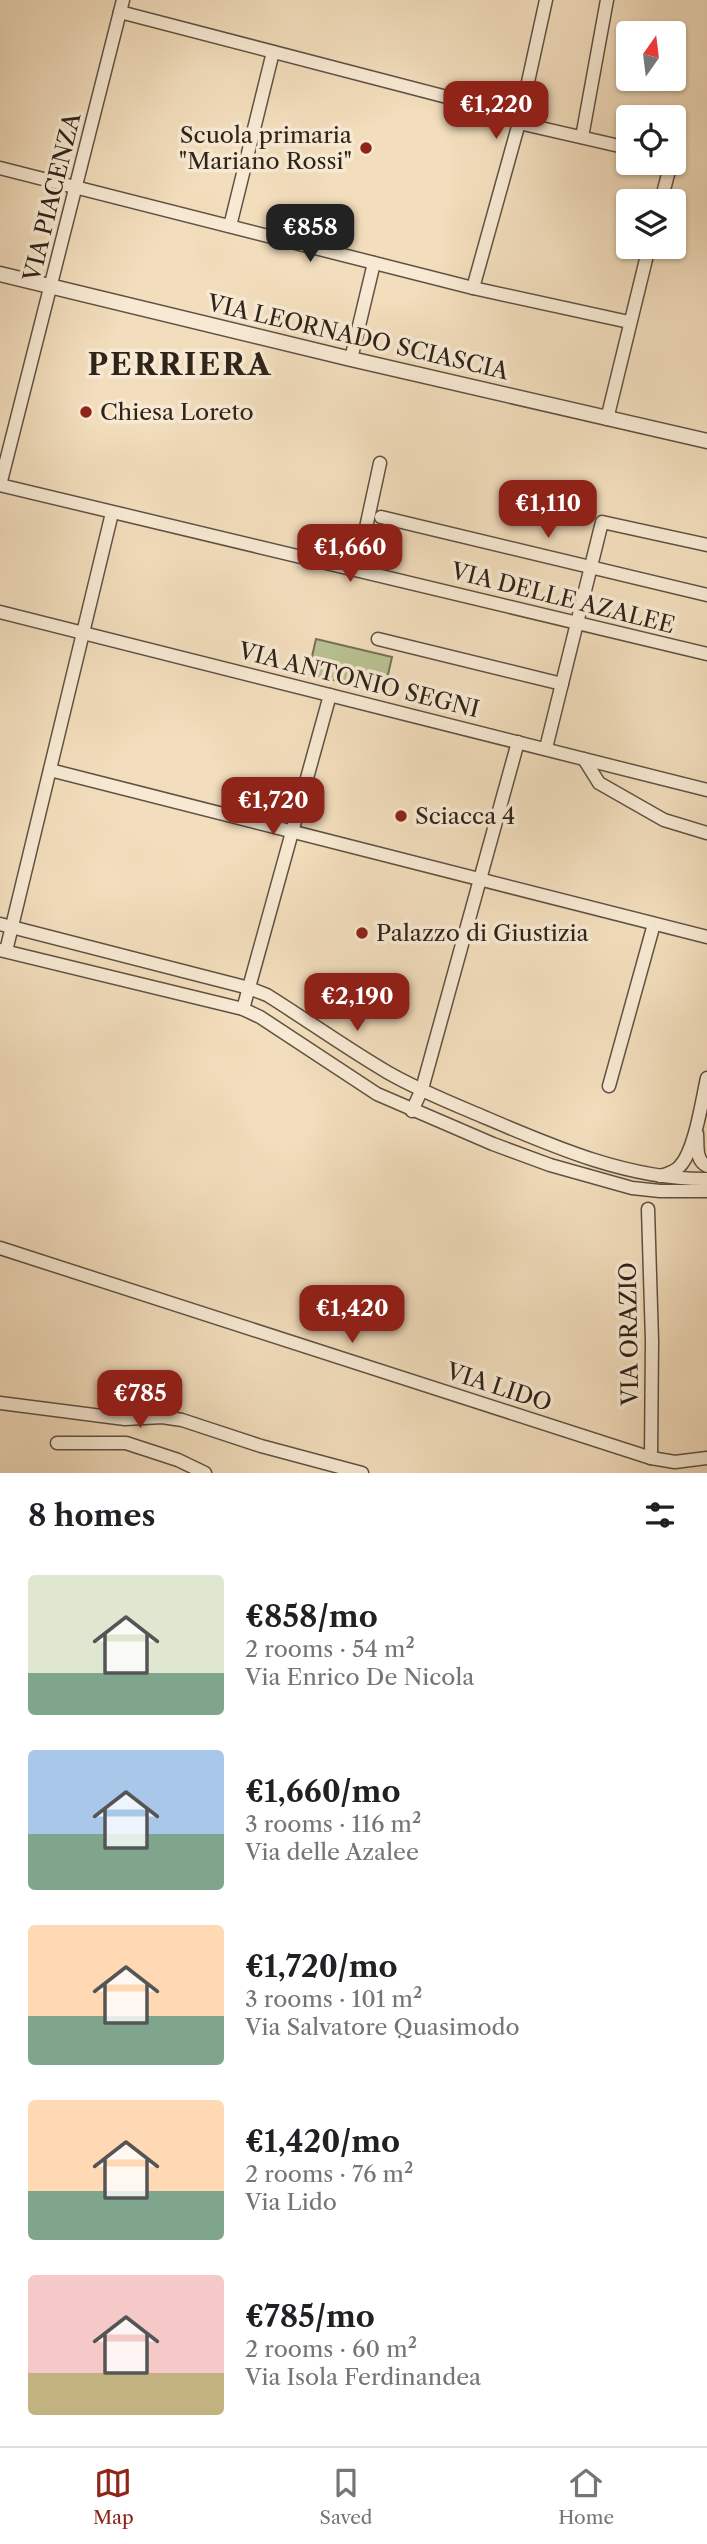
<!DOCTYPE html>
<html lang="en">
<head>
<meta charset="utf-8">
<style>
  :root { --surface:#fff; --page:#f6f6f6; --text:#202124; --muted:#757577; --line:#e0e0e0; --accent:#8f2418 }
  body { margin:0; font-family:"Libre Caslon Text",serif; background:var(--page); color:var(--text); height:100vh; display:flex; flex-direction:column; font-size:26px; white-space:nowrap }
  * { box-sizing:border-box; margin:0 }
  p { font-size:23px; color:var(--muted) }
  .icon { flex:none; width:38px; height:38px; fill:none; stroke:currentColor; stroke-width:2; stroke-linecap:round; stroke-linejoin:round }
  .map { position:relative; height:1473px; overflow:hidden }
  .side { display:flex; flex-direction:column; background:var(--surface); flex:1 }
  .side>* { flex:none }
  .needle { width:46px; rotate:14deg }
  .fabs { position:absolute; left:616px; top:21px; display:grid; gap:14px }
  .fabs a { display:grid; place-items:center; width:70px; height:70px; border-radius:7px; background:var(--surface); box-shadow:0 2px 5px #0004; font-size:35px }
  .price { position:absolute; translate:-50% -60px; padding:0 16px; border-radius:14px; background:var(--accent); color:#fff; font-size:23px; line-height:46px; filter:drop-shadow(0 2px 4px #0008) }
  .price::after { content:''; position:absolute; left:50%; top:42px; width:21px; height:16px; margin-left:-10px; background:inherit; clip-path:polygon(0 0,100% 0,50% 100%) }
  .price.selected { background:#222; color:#fff }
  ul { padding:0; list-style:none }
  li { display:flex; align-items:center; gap:21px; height:175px; padding:0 28px }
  li span { display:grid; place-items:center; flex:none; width:196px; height:140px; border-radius:7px; color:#555 }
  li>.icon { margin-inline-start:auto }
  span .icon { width:84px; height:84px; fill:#fffc; stroke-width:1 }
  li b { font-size:30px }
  h2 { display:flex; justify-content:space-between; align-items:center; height:84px; padding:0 28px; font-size:30px }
  .menu { display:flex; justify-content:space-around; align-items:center; height:98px; border-top:2px solid var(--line); background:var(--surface); font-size:19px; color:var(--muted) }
  .menu a { display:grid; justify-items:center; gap:4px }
  .menu .selected { color:var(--accent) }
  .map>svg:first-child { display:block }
  .green { fill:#b9c192; stroke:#747256; stroke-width:2 }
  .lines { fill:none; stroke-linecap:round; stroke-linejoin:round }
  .minor-casing { stroke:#605242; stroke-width:15 }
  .tertiary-casing { stroke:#605242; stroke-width:17 }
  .minor { stroke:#f7e9d3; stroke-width:12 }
  .tertiary { stroke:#f7e9d3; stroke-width:14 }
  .poi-dot { fill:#8f2418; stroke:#f7e9d3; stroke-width:2.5 }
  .labels { text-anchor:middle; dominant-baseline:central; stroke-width:7; stroke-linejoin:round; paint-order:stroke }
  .poi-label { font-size:23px; fill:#2f2419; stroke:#f7e9d3; text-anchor:start }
  .street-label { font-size:23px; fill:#2f2419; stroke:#f7e9d3 }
  .district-label { font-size:30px; font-weight:bold; letter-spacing:2px; fill:#2f2419; stroke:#f7e9d3 }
</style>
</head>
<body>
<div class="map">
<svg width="707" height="1473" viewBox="0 0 707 1473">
  <rect width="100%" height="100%" fill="#f2ddbc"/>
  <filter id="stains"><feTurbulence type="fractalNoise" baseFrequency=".00286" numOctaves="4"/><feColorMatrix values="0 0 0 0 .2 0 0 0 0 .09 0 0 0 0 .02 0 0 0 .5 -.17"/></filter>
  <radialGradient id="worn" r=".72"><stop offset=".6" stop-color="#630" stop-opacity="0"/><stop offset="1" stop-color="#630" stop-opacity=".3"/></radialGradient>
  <!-- green -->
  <path class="green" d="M316 639 392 657 384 692 308 674Z"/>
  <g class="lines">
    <defs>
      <g id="minor">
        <path d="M120 12 520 116"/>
        <path d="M519 123 628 148"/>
        <path d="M582 137 607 0"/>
        <path d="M0 168 473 288 629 322"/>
        <path d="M661 201 671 163"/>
        <path d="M230 226 273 52"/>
        <path d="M473 288 519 123 546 0"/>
        <path d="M351 359 374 263"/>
        <path d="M607 419 649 247"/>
        <path d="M0 485 707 654"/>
        <path d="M0 485 123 0"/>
        <path d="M381 517 707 595"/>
        <path d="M357 569 380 463"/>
        <path d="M0 612 707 790"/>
        <path d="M378 639 562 684"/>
        <path d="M546 748 602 522 707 545"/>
        <path d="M584 759 599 783 664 820 707 833"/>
        <path d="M50 770 707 937"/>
        <path d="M0 924 249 988 267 995C307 1020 346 1048 387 1072 418 1090 451 1103 484 1117 554 1147 630 1180 707 1179"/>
        <path d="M0 950 243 1009 260 1017 377 1094 493 1144 550 1165 632 1188 660 1191H707"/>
        <path d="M6 951 112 513"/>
        <path d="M243 1009 330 695"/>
        <path d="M609 1086 654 924"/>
        <path d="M412 1111 422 1089 518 742"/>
        <path d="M697 1134C698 1146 695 1160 707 1166"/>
        <path d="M660 1176C667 1174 675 1172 680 1166 695 1150 702 1100 707 1078"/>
        <path d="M648 1209 652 1341 651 1458"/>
        <path d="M0 1248 651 1458 675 1462 707 1458"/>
        <path d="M0 1403 125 1419 162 1417 182 1420 261 1446 362 1473"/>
        <path d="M57 1443H126L178 1460 205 1473"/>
      </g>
      <path id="tertiary" d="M0 274 351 359 707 441"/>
    </defs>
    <!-- minor casing -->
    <use href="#minor" class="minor-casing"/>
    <!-- tertiary casing -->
    <use href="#tertiary" class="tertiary-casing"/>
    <!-- minor -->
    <use href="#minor" class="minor"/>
    <!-- tertiary -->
    <use href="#tertiary" class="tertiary"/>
  </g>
  <!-- markers -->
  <g class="poi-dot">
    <circle cx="366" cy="148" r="7"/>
    <circle cx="86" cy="412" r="7"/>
    <circle cx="401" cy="816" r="7"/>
    <circle cx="362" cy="933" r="7"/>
  </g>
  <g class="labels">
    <!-- poi labels -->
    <g class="poi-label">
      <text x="352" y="135" text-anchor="end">Scuola primaria<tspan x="352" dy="26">"Mariano Rossi"</tspan></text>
      <text x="100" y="412">Chiesa Loreto</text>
      <text x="415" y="816">Sciacca 4</text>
      <text x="376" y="933">Palazzo di Giustizia</text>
    </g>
    <!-- street labels -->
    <g class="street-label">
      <text transform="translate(52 197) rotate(-76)">VIA PIACENZA</text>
      <text transform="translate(358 337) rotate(13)">VIA LEORNADO SCIASCIA</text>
      <text transform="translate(563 598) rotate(14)">VIA DELLE AZALEE</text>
      <text transform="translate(359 680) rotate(14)">VIA ANTONIO SEGNI</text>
      <text transform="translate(629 1334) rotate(-91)">VIA ORAZIO</text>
      <text transform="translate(499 1387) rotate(18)">VIA LIDO</text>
    </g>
    <!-- district labels -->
    <g class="district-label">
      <text x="180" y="364">PERRIERA</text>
    </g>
  </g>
  <rect width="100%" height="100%" filter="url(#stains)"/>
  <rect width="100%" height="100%" fill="url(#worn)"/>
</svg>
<div class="fabs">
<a><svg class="needle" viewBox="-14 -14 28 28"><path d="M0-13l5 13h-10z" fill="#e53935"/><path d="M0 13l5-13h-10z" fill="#757577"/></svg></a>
<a><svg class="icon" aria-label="locate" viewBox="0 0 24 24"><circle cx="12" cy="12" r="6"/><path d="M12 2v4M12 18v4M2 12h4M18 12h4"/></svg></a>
<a><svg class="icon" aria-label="layers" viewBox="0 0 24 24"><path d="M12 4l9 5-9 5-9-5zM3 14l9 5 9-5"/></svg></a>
</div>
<b class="price" style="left:496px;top:141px">€1,220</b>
<b class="price selected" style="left:310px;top:264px">€858</b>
<b class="price" style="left:548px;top:540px">€1,110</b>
<b class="price" style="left:350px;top:584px">€1,660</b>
<b class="price" style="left:273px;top:837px">€1,720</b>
<b class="price" style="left:357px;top:1033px">€2,190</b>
<b class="price" style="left:352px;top:1345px">€1,420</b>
<b class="price" style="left:140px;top:1430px">€785</b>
</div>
<section class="side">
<h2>8 homes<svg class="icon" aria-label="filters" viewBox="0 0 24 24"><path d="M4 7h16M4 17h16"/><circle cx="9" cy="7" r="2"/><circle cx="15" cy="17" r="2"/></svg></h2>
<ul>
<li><span style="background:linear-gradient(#dfe7d0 70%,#7fa58c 0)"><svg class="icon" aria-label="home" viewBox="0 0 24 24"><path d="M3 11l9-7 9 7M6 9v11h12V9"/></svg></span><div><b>€858/mo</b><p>2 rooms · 54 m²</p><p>Via Enrico De Nicola</p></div></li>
<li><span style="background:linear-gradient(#a9c7e8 60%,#7fa58c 0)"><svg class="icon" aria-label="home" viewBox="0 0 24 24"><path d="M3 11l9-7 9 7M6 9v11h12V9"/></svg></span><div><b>€1,660/mo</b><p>3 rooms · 116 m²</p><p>Via delle Azalee</p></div></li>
<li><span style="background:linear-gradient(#ffd9b3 65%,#7fa58c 0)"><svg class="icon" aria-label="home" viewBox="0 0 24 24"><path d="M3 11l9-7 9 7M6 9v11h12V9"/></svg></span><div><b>€1,720/mo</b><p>3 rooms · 101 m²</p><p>Via Salvatore Quasimodo</p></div></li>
<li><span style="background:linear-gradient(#ffd9b3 65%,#7fa58c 0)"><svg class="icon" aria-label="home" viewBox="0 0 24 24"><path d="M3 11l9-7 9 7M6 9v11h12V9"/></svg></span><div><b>€1,420/mo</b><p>2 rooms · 76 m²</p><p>Via Lido</p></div></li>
<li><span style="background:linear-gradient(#f6c9c9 70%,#c2b280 0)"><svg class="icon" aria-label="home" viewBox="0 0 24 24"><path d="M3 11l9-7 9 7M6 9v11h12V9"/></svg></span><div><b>€785/mo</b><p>2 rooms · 60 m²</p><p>Via Isola Ferdinandea</p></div></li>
</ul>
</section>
<nav class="menu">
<a class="selected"><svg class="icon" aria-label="map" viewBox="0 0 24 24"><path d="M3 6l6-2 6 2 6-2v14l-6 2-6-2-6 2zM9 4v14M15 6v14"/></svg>Map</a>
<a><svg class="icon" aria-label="saved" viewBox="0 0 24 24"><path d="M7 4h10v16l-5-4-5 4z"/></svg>Saved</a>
<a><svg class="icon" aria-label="home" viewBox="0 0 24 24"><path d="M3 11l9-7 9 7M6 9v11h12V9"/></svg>Home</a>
</nav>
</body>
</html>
